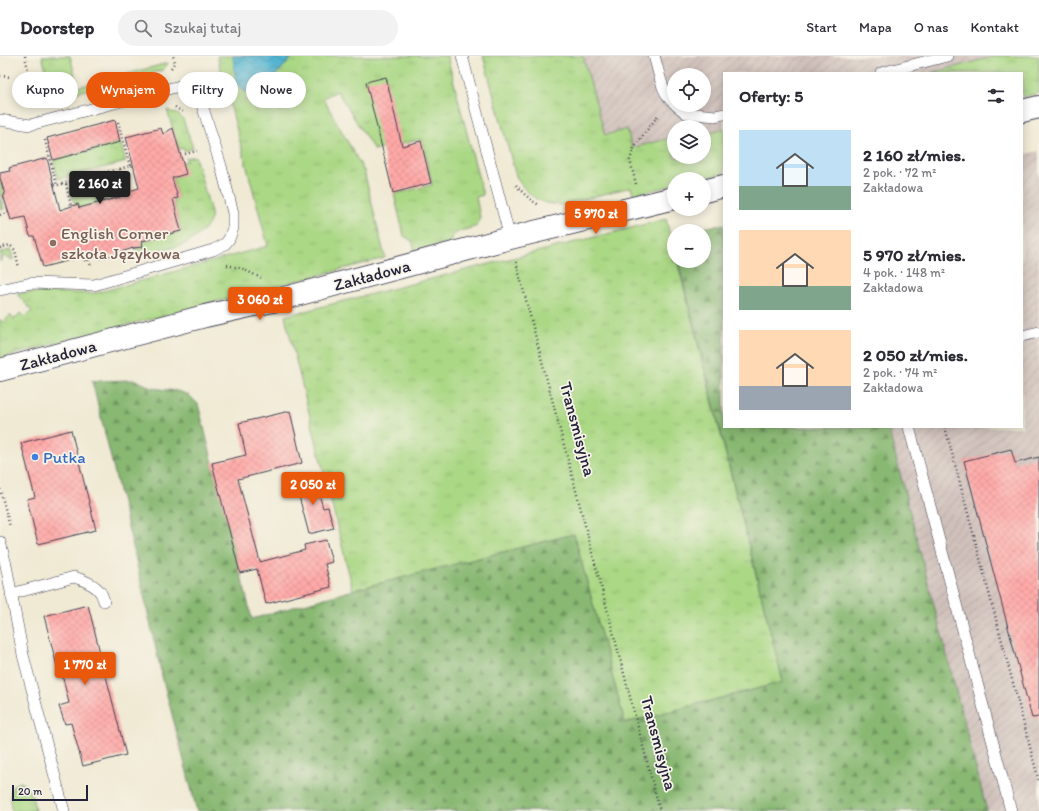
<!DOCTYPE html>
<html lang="pl">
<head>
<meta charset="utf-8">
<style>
  :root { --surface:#fff; --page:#f2f2f3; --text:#2b2b33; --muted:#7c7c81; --line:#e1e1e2; --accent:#ea580c }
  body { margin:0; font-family:Itim,sans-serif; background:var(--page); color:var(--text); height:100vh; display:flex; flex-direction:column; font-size:15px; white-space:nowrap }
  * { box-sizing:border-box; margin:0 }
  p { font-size:13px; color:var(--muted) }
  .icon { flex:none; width:22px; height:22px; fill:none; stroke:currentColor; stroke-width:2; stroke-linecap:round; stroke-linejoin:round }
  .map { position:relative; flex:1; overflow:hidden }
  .details { position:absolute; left:723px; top:16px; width:300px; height:356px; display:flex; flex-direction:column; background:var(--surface); border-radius:0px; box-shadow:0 2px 10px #0003 }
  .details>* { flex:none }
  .guide { position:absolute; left:12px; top:16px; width:380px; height:36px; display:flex; gap:8px }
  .fabs { position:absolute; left:667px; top:12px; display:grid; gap:8px }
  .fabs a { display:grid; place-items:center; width:44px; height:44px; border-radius:50%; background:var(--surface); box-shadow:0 2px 10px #0003; font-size:20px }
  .scale { position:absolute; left:12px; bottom:10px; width:76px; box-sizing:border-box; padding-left:4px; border:2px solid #22223b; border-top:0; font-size:11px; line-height:14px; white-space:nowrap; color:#22223b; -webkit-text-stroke:3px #f7f3e8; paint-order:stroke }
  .price { position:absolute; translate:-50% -34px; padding:0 9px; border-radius:4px; background:var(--accent); color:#fff; font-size:13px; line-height:26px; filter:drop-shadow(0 1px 2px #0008) }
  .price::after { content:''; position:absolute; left:50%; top:24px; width:12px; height:9px; margin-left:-6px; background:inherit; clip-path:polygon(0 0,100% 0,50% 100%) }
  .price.on { background:#222; color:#fff }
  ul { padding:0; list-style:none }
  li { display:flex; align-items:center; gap:12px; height:100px; padding:0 16px }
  li span { display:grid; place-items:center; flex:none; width:112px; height:80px; border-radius:0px; color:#555 }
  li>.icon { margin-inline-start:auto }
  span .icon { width:48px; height:48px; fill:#fffc; stroke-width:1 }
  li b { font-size:17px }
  h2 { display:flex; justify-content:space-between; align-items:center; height:48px; padding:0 16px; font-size:17px }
  .pill { padding:0 14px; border-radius:18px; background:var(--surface); box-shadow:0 2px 10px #0003; font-size:14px; line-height:36px }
  .pill.on { background:var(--accent); color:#fff }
  header { display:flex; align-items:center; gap:24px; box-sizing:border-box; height:56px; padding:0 20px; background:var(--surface); border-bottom:1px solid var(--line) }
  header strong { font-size:19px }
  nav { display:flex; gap:22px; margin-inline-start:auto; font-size:14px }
  .search { width:280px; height:36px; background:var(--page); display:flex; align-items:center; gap:10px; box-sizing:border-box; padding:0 14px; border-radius:22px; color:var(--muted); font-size:15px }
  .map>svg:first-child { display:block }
  .industrial { fill:url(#industrial-furrows); fill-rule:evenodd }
  .grass { fill:url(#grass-tufts); stroke:#667d60 }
  .forest { fill:url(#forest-firs); stroke:#556d56 }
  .water { fill:url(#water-waves); stroke:#3a6b86 }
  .building { fill:url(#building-cross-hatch) }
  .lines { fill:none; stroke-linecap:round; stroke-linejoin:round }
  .service-casing { stroke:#414052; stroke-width:12 }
  .tertiary-casing { stroke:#414052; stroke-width:24 }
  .path { stroke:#414052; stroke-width:2.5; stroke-dasharray:1 3; stroke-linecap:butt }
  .service { stroke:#fff; stroke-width:11 }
  .tertiary { stroke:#fff; stroke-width:22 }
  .education-dot { fill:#8d6e63; stroke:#f7f3e8; stroke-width:1.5 }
  .shop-dot { fill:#3f7fe0; stroke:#f7f3e8; stroke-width:1.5 }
  .labels { text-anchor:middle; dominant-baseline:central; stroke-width:3.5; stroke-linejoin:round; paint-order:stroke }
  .education-label { font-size:17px; fill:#785e54; stroke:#f7f3e8; text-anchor:start }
  .street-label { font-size:17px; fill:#22223b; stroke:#f7f3e8 }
  .shop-label { font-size:17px; fill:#366cbe; stroke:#f7f3e8; text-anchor:start }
</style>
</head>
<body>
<header>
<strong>Doorstep</strong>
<div class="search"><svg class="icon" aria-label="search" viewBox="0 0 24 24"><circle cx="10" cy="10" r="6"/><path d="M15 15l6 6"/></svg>Szukaj tutaj</div>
<nav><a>Start</a><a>Mapa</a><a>O nas</a><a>Kontakt</a></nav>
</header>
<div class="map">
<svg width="1039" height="755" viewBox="0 0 1039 755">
  <defs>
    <pattern id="industrial-furrows" width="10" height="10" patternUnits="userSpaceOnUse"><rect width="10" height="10" fill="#cfc0ba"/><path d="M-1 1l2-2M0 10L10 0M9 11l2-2" fill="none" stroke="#b1a5a1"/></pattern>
    <pattern id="grass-tufts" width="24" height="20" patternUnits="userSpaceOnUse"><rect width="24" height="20" fill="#abd885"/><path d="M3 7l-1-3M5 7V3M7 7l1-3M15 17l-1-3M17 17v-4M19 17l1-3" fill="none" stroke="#93b974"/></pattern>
    <pattern id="forest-firs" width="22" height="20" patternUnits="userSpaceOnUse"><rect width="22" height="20" fill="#88b872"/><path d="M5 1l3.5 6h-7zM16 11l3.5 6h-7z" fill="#6f955f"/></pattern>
    <pattern id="water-waves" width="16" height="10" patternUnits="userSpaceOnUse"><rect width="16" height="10" fill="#51b4d0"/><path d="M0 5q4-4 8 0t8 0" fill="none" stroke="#4392aa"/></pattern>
    <pattern id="building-cross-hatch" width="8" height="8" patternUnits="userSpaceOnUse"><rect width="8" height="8" fill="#ffa9a7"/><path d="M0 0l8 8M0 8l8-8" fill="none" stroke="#da9191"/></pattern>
  </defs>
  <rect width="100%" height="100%" fill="#f7f3e8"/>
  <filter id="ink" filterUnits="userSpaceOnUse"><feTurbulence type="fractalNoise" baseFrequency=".025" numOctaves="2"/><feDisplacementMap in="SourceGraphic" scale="8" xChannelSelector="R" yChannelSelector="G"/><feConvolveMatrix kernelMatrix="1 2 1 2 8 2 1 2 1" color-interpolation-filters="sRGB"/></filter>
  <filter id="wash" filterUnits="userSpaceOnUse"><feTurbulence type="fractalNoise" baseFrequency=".012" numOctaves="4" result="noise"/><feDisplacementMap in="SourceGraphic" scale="16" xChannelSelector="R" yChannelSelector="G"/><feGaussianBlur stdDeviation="0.9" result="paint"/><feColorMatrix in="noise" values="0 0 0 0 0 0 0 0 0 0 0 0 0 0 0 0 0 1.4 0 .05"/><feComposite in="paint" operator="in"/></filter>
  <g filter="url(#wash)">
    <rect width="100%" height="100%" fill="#f0ead4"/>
    <!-- industrial -->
    <g class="industrial">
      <path d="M579 0H1010L950 17H724V80L704 86V71H674V95L634 106 606 90ZM674 19H704V49H674Z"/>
      <path d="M1039 95V755H987L888 371H1022V99Z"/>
    </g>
    <!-- grass -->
    <g class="grass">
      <path d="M42 0H70L78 31 168 7 163 14 47 44C37 42 37 34 35 25L48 22Z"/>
      <path d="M217 0H447L483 139 476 141 480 161 477 170C468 174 451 174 451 186L415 195 412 185 404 180 394 138 432 129 422 83 374 94 337 35 323 42 364 115 385 202 0 302V263L3 266 10 259 14 263 21 257 25 261 32 255 17 238C43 234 70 238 96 237L268 190Z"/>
      <path d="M483 0H583L605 79 627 73 632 92 674 81V101H704V77L724 73V117L698 123H674V129L633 139 631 131 561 149C539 148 526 139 516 120Z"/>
      <path d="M996 0H1039V37L1022 41V17H932Z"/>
      <path d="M167 54 179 59 183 63 193 92 184 95 183 92 179 93Z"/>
      <path d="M120 86 126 106 58 123 53 104Z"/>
      <path d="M195 100 210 153C211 156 212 160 211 163 207 175 192 184 182 189L143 200 136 192 142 190V185L181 175 173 143 178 142 172 122 185 118 182 106 187 105 186 102Z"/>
      <path d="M117 119 122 137 120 138V141L79 152 78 148 75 149 70 132Z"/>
      <path d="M0 122 5 139 0 140 4 153 0 154Z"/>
      <path d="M666 163 674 195V205H677L783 626 625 667 574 478 353 534 285 260Z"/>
      <path d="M11 194 13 204 3 200 0 206V197Z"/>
      <path d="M21 726C32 734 33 742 35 755H12C9 746 10 738 13 729Z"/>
    </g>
    <!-- forest -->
    <path class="forest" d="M724 168V371H888L987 755H197L162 620 134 495 92 325 136 324 152 332 177 335 189 339 198 348 252 563 353 534 574 478 625 667 783 626 678 205H704V175H686Z"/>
    <!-- water -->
    <path class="water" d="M233 0H292L291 3 270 25 257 36 248 38 243 34 236 28Z"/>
    <g id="blocks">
      <!-- building -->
      <g class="building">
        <path d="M386 21 402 90 421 85 431 127 393 137 366 26Z"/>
        <path d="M115 64 120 86 53 104 47 82Z"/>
        <path d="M161 72 163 78 173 72 186 118 172 122 178 142 173 143 181 175 142 185 143 191 133 192 100 203 99 200 84 205 83 201 43 211 34 180H30L25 161 11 164 3 139H5L0 122V117L10 115 9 112 47 102 60 154 78 148 79 152 120 141V138L139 132 126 81Z"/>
        <path d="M290 355 302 407 238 423 260 506 305 494 304 489 326 484 332 506 325 508 331 531 266 548 257 513 240 517 212 407 246 399 239 367Z"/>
        <path d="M71 374 96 474 38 488 27 443 35 441 21 387Z"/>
        <path d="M1011 393 1015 407 1039 401V661L1032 662 964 405Z"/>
        <path d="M314 420 323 452 328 451 334 472 309 478 295 425Z"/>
        <path d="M88 549 126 699 83 710 71 667 65 668 59 650 69 647 60 610H57L44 560Z"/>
      </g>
    </g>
  </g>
  <g filter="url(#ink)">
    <use href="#blocks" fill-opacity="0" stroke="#414052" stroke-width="1"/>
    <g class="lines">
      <defs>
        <g id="service">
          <path d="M462 0 510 182"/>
          <path d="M654 0C659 15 661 37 674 47"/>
          <path d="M881 17 947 0"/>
          <path d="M676 49 686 57 715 60 724 58"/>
          <path d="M0 64 30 69 195 26 221 110 233 157V172L229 183 225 188 213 194 94 229 31 227 0 234"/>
          <path d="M1022 280 1039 276"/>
          <path d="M909 371 1011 755"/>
          <path d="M0 486 6 509 23 599 64 755"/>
          <path d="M11 538 74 521C81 523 96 529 100 536 102 538 103 542 104 545"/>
        </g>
        <g id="tertiary">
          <path d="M1022 55 1039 51"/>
          <path d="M704 135 724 130"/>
          <path d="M0 314 205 260 281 243 510 182 674 142"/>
        </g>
      </defs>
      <!-- service casing -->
      <use href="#service" class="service-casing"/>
      <!-- tertiary casing -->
      <use href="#tertiary" class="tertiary-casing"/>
      <!-- path -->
      <g class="path">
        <path d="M25 0 33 37 36 42 40 46"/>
        <path d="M171 12 175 6 173 0"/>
        <path d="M0 20 12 21"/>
        <path d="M175 51 184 57"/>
        <path d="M118 66 130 110"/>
        <path d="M45 84 57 130"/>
        <path d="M185 98 197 95"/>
        <path d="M120 113 126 136"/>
        <path d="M66 128 71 150"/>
        <path d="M636 128 630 104 634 92 659 58"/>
        <path d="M516 129C523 137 530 144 539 149"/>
        <path d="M54 130 134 109"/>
        <path d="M0 159 9 156"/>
        <path d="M0 192 10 189 15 194 19 212"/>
        <path d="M133 192 135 198"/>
        <path d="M112 199 123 196 124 200"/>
        <path d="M89 204 91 210"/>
        <path d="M516 206 660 755"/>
        <path d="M227 209 243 213 261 222"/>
        <path d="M945 371 1039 725"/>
        <path d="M0 433 10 471"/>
      </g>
      <!-- service -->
      <use href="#service" class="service"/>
      <!-- tertiary -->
      <use href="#tertiary" class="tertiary"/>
    </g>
  </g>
  <!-- markers -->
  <circle class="education-dot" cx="53" cy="187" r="4"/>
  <circle class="shop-dot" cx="35" cy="401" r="4"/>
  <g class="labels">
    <!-- education labels -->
    <g class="education-label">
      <text x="61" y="177">English Corner<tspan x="61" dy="20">szkoła Językowa</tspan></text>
    </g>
    <!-- street labels -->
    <g class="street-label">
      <text transform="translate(372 219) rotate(-15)">Zakładowa</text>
      <text transform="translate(58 299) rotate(-15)">Zakładowa</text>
      <text transform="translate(578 373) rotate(75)">Transmisyjna</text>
      <text transform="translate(659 687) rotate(75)">Transmisyjna</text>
    </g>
    <!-- shop labels -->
    <g class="shop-label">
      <text x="43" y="401">Putka</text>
    </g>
  </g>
</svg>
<div class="fabs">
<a><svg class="icon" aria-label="locate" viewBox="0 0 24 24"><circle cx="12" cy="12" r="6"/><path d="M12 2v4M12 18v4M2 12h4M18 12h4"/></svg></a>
<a><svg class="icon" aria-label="layers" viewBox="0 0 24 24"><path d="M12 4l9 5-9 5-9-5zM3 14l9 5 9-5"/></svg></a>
<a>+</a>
<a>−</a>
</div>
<div class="scale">20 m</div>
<b class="price on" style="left:100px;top:149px">2 160 zł</b>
<b class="price" style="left:596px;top:179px">5 970 zł</b>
<b class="price" style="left:260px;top:265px">3 060 zł</b>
<b class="price" style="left:313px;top:450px">2 050 zł</b>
<b class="price" style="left:85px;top:630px">1 770 zł</b>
<div class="guide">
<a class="pill">Kupno</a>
<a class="pill on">Wynajem</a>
<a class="pill">Filtry</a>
<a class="pill">Nowe</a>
</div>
<section class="details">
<h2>Oferty: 5<svg class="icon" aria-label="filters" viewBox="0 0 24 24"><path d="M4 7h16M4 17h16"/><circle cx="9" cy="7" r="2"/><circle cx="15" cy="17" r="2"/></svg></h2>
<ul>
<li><span style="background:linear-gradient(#bfe0f5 70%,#7fa58c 0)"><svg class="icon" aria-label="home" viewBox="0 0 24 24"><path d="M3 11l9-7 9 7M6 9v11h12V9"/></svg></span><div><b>2 160 zł/mies.</b><p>2 pok. · 72 m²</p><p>Zakładowa</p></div></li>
<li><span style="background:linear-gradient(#ffd9b3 70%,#7fa58c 0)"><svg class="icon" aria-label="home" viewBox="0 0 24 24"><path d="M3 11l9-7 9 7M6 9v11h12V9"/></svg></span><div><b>5 970 zł/mies.</b><p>4 pok. · 148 m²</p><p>Zakładowa</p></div></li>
<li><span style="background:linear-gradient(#ffd9b3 70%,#9aa5b1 0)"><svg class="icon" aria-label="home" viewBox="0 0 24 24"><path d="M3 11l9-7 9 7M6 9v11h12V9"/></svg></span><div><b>2 050 zł/mies.</b><p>2 pok. · 74 m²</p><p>Zakładowa</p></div></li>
</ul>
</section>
</div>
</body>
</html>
